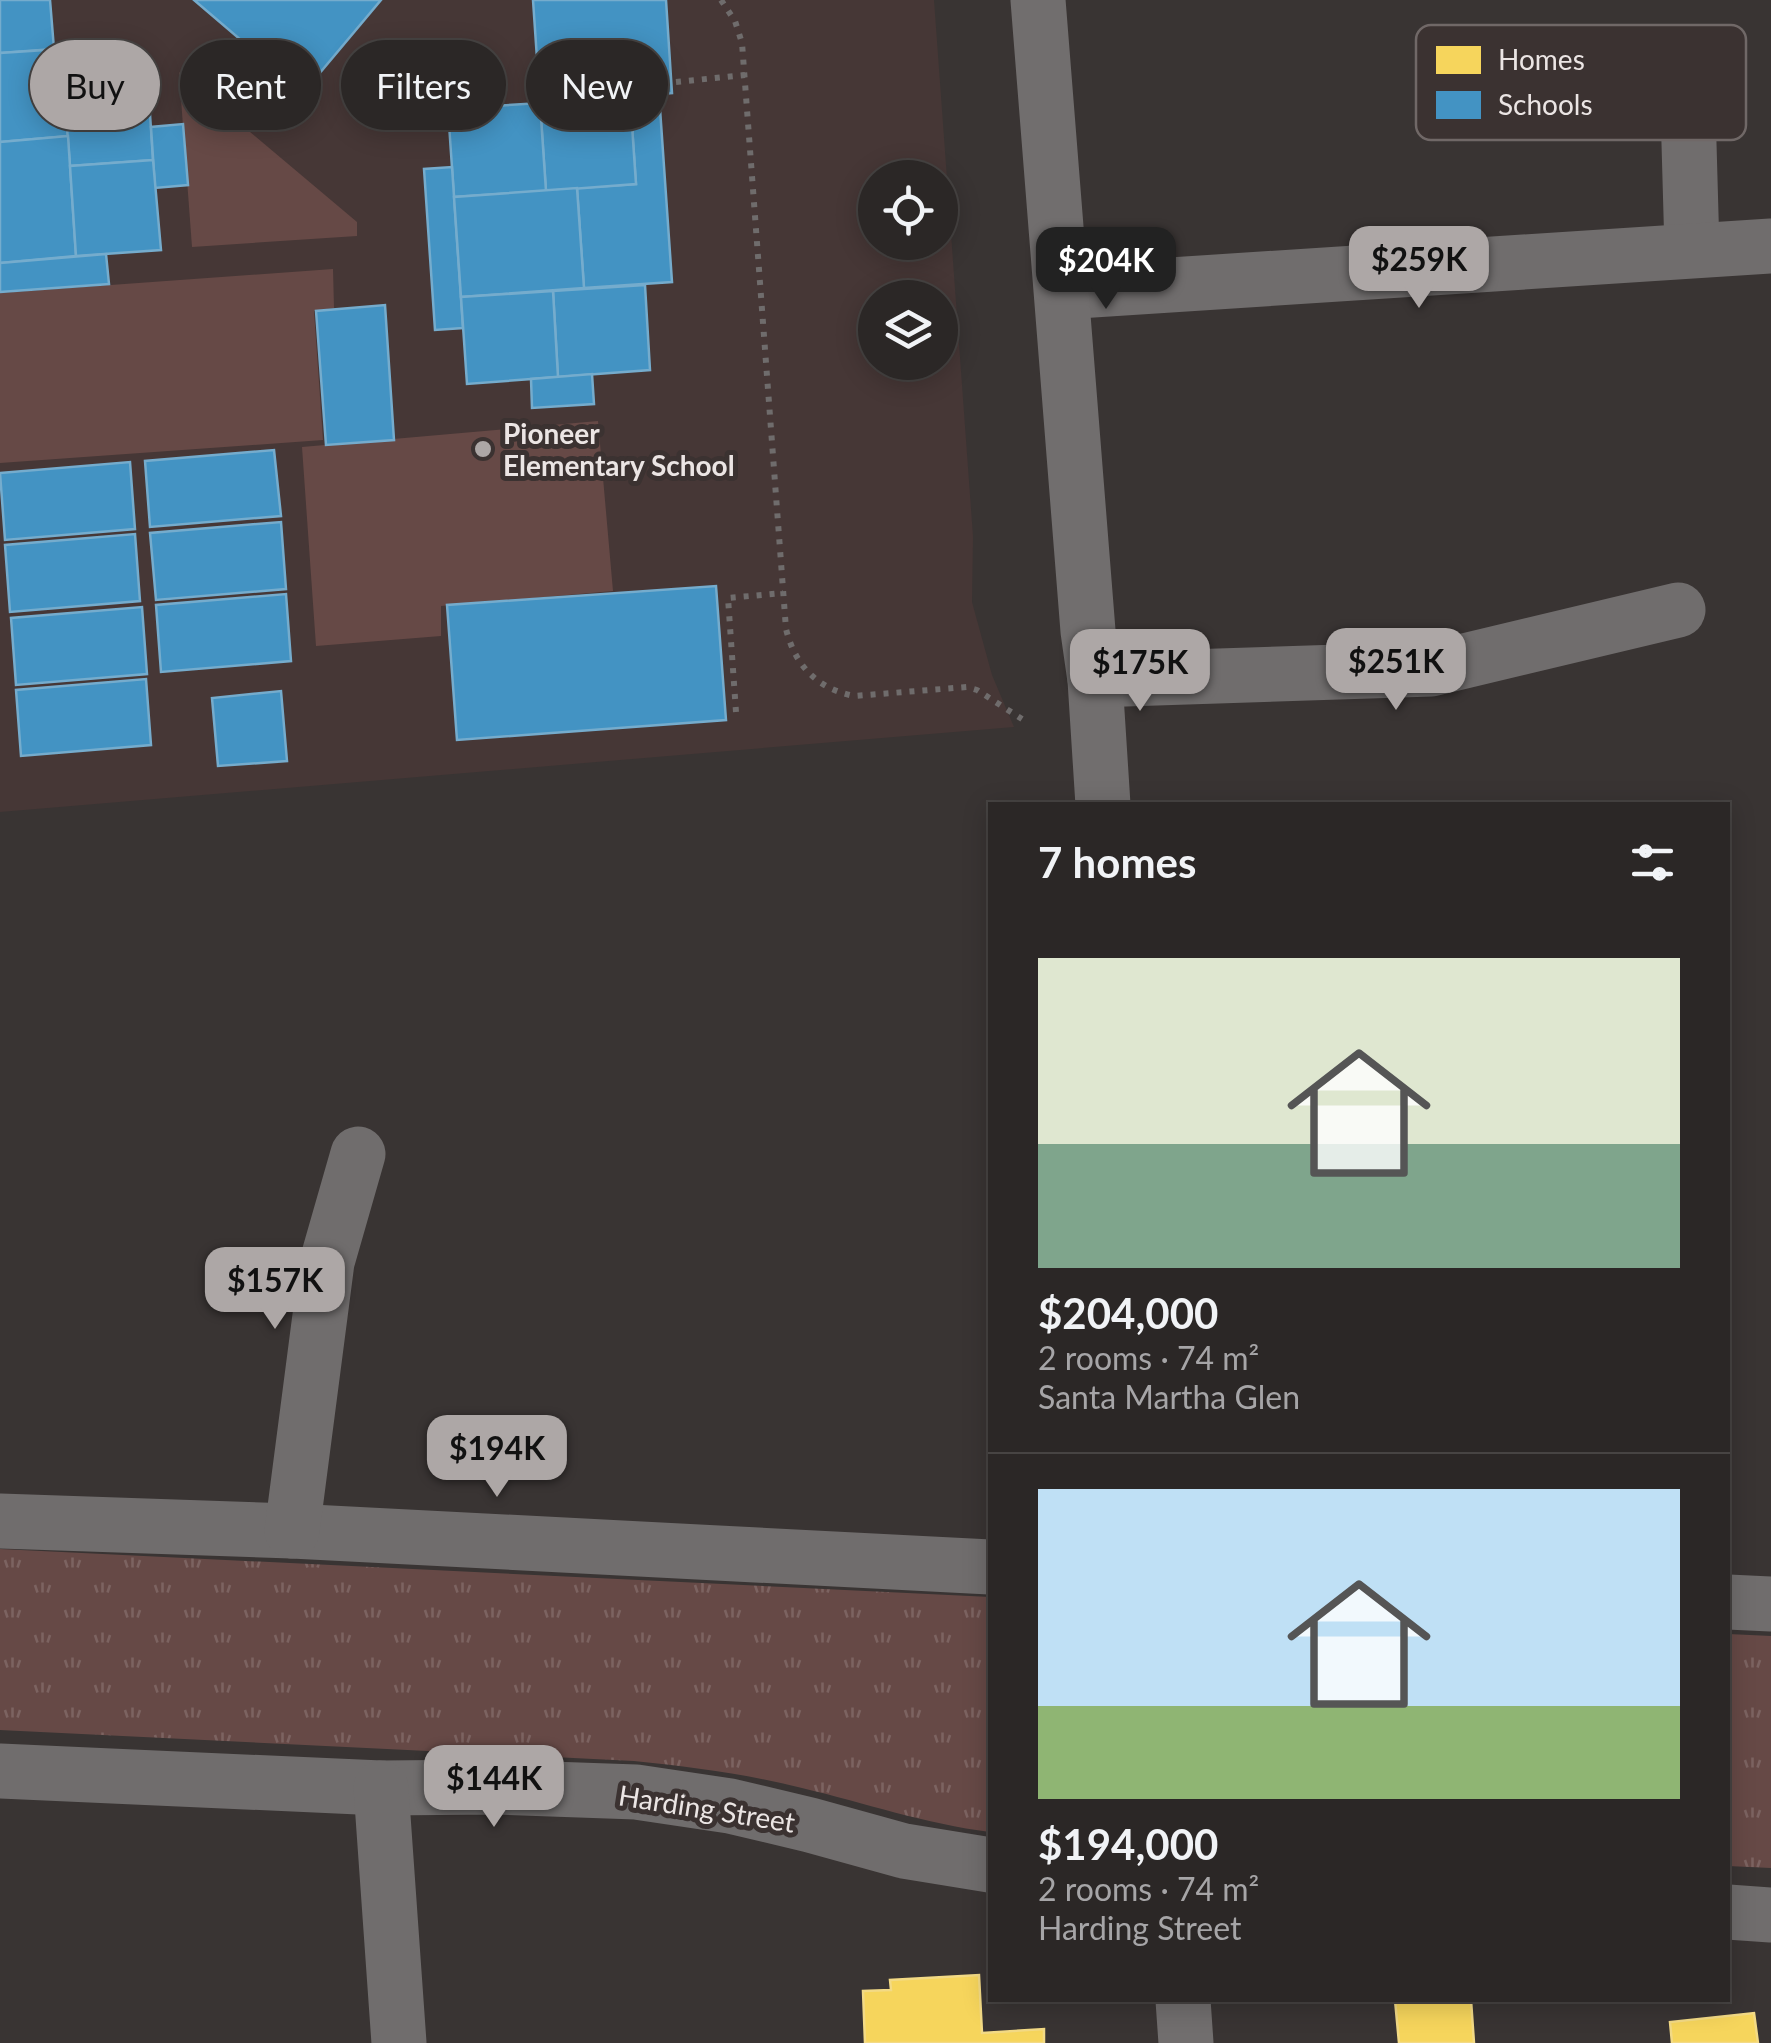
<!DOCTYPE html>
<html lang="en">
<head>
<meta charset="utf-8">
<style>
  :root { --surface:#2b2726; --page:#332f2e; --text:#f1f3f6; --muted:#a6a5a7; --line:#474443; --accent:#ada7a6 }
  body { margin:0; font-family:Lato,sans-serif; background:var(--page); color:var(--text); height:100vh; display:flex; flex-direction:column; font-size:38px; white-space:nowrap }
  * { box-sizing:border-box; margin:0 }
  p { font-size:32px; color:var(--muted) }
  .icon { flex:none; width:55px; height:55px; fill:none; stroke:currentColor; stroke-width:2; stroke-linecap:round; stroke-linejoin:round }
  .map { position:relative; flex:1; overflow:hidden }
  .sheet { position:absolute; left:988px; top:802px; width:742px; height:1200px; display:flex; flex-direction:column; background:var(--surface); border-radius:0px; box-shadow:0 5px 25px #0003,0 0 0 2px var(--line) }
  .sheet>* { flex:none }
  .guide { position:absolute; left:30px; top:40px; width:808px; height:90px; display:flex; gap:20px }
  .tools { position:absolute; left:858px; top:160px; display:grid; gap:20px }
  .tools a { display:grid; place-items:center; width:100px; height:100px; border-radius:50%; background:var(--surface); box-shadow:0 5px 25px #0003,0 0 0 2px var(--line); font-size:50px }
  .price { position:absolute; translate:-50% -85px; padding:0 22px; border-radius:20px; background:var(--accent); color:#111; font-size:32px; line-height:65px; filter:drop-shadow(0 2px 5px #0008) }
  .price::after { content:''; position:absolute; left:50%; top:60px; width:30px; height:22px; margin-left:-15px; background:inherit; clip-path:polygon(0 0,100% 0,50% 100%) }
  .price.selected { background:#222; color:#fff }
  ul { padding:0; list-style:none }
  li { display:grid; align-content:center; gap:20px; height:530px; padding:0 50px }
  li+li { border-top:2px solid var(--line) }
  li span { display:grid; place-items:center; height:310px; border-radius:0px; color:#555 }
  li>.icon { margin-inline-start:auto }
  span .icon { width:180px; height:180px; fill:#fffc; stroke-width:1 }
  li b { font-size:42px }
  h2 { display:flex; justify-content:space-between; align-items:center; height:120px; padding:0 50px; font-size:42px }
  .chip { padding:0 35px; border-radius:45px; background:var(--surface); box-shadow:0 5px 25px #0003,0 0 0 2px var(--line); font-size:35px; line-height:90px }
  .chip.selected { background:var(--accent); color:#111 }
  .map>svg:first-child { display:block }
  .built { fill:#463736; fill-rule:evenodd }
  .grass { fill:url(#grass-tufts) }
  .park { fill:#664946 }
  .homes { fill:#f6d55c; stroke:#f3da85; stroke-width:2.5 }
  .schools { fill:#4393c3; stroke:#75accd; stroke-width:2.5 }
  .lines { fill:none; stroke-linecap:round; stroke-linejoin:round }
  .path { stroke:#6f6c6c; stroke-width:6; stroke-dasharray:5 8; stroke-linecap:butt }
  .minor { stroke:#706d6d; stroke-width:55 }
  .major { stroke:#716e6e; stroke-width:55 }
  .poi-dot { fill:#ada7a6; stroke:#3b3231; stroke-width:4 }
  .labels { text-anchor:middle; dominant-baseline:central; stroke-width:10; stroke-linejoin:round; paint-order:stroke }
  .poi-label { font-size:28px; font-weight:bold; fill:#ebe5e4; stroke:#3b3231; text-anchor:start }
  .street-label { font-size:28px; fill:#ebe5e4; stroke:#3b3231 }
  .key { fill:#3b3231; stroke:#706867; stroke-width:2.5 }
  .key-label { font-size:28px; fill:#ebe5e4 }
</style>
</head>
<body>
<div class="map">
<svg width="1771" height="2043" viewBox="0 0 1771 2043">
  <defs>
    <pattern id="grass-tufts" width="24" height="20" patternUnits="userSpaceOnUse" patternTransform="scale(2.5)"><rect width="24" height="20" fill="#664946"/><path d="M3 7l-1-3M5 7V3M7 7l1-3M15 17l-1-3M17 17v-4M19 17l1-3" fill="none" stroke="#7c6361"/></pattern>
  </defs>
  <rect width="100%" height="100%" fill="#393433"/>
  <!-- built -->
  <path class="built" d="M0 0H934L973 536 972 602 992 675 1014 727 0 812ZM875 178H940V242H875ZM875 298H940V362H875Z"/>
  <!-- grass -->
  <g class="grass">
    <path d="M0 1549 990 1597V1832C926 1824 865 1803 802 1788 747 1774 691 1767 634 1761L0 1730Z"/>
    <path d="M1728 1634 1771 1636V1868L1728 1866Z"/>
  </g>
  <!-- park -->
  <g class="park">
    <path d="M179 72 357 222V236L192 247Z"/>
    <path d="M333 269 334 308 314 311 323 440 0 463V293Z"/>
    <path d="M598 421 613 591 441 606V636L316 646 302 447Z"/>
  </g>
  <!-- homes -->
  <g class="homes">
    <path d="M979 1975 982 2033 1044 2029V2043H865L863 1991 891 1990 890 1980Z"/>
    <path d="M1395 2000H1471L1474 2043H1399Z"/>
    <path d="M1754 2013 1758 2043H1672L1670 2022Z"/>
  </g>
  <!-- schools -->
  <g class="schools">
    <path d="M0 0H50L54 49 0 53Z"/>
    <path d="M194 0H381L303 93Z"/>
    <path d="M533 0H666L672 93 540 103Z"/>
    <path d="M61 49 68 136 0 142V53Z"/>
    <path d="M147 68 153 160 70 166 63 75Z"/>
    <path d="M659 94 672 282 584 288 577 188 636 184 630 96Z"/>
    <path d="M630 96 636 184 546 191 540 103Z"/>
    <path d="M540 103 546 191 454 197 448 109Z"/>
    <path d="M183 124 188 185 155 188 151 127Z"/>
    <path d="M68 136 76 256 0 263V142Z"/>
    <path d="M153 160 161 250 76 256 70 166Z"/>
    <path d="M452 167 463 328 435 330 424 169Z"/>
    <path d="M577 188 584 288 461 297 454 197Z"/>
    <path d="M106 254 109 284 0 292V263Z"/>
    <path d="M645 285 650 370 558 377 553 291Z"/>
    <path d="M553 291 558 377 467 384 461 297Z"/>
    <path d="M385 305 394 440 326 445 316 311Z"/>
    <path d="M592 374 594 404 532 408 531 379Z"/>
    <path d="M274 450 281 516 150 527 145 461Z"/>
    <path d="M130 462 135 529 5 540 0 473Z"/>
    <path d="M281 522 286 589 156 600 150 533Z"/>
    <path d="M135 534 140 601 10 612 5 545Z"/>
    <path d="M716 586 726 720 457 740 447 605Z"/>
    <path d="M286 594 291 661 161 672 156 605Z"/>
    <path d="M142 607 147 674 16 685 11 618Z"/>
    <path d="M146 679 151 745 21 756 16 690Z"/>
    <path d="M281 691 287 761 218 766 212 698Z"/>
  </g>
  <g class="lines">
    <!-- path -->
    <g class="path">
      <path d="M721 0 735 21 742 43 786 629C795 665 816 688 854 696L967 687 977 690 1022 719"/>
      <path d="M676 82 745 75"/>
      <path d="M736 712 728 598 783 593"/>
    </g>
    <!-- minor -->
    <g class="minor">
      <path d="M1688 108 1692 250"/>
      <path d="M1062 292 1771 246"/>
      <path d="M1095 680 1431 669 1678 610"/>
      <path d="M0 1521 292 1531 990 1567"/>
      <path d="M292 1531 327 1262 358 1154"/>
      <path d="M1728 1602 1771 1604"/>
      <path d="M0 1771 381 1788 496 1787 636 1792 730 1806 810 1825 904 1851 990 1865"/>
      <path d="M381 1788 399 2043"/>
      <path d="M1728 1912 1771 1915"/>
    </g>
    <!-- major -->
    <g class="major">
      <path d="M1038 0 1088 631 1095 680 1103 805"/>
      <path d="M1183 2000 1186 2043"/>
    </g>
  </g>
  <!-- markers -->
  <circle class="poi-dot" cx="483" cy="449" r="10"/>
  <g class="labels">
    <!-- poi labels -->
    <g class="poi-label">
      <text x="503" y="433">Pioneer<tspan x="503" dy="32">Elementary School</tspan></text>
    </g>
    <!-- street labels -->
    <g class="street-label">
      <text transform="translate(707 1808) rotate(9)">Harding Street</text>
    </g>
  </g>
  <!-- legend -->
  <rect x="1416" y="25" width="330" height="115" rx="15" class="key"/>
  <rect x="1436" y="46" width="45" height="28" fill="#f6d55c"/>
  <rect x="1436" y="91" width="45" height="28" fill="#4393c3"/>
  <g class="key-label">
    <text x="1498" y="70">Homes</text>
    <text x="1498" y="115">Schools</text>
  </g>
</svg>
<div class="tools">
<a><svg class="icon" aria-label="locate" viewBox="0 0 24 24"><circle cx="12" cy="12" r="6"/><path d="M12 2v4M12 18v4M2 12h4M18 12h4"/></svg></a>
<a><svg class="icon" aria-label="layers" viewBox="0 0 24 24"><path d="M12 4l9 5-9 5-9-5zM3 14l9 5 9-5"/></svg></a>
</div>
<b class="price" style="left:1419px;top:311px">$259K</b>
<b class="price selected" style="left:1106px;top:312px">$204K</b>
<b class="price" style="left:1396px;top:713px">$251K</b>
<b class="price" style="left:1140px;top:714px">$175K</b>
<b class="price" style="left:275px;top:1332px">$157K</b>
<b class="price" style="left:497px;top:1500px">$194K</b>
<b class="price" style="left:494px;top:1830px">$144K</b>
<div class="guide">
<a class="chip selected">Buy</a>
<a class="chip">Rent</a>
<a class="chip">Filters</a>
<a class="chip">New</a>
</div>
<section class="sheet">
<h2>7 homes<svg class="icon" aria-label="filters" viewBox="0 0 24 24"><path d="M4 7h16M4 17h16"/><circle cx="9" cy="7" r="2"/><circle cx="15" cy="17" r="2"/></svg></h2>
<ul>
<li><span style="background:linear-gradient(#dfe7d0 60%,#7fa58c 0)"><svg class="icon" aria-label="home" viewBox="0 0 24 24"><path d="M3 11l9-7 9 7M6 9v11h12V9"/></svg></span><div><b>$204,000</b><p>2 rooms · 74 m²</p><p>Santa Martha Glen</p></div></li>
<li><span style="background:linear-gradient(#bfe0f5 70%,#8fb573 0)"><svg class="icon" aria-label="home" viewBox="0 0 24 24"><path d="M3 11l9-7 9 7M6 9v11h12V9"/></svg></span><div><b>$194,000</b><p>2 rooms · 74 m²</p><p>Harding Street</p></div></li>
</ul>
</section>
</div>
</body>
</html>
